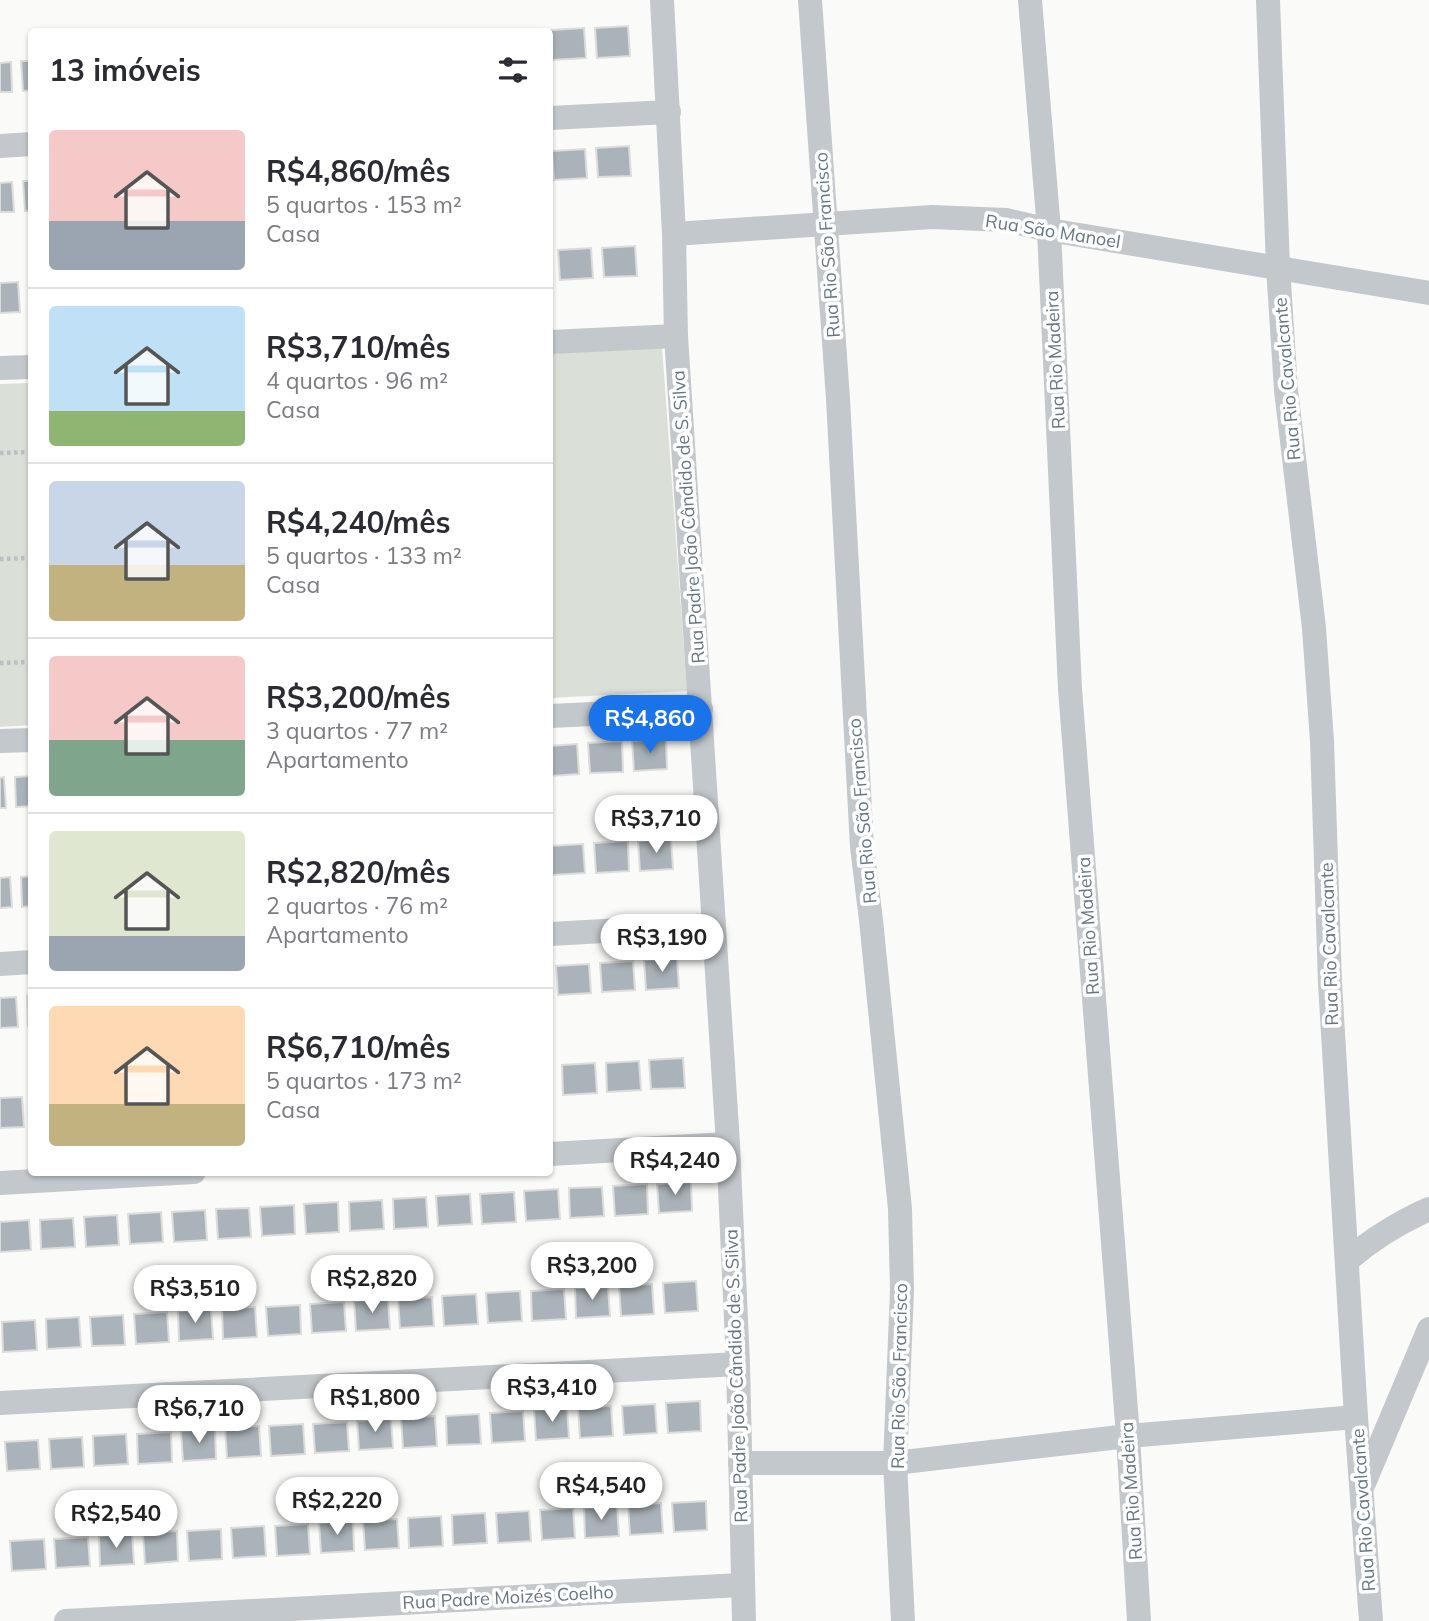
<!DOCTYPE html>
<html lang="pt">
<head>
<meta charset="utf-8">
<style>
  :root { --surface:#fff; --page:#f7f7f7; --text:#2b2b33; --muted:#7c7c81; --line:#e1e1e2; --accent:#1a73e8 }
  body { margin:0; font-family:Mulish,sans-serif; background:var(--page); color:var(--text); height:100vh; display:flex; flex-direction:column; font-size:26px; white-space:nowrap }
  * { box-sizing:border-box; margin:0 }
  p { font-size:23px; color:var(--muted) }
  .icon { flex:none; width:38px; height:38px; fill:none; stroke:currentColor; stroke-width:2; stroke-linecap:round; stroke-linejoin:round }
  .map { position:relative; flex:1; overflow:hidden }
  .drawer { position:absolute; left:28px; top:28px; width:525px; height:1148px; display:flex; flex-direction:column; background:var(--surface); border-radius:7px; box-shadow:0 2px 5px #0004 }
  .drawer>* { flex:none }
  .price { position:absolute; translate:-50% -60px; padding:0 16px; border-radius:24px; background:#fff; color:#222; font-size:23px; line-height:46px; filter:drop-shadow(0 2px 4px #0008) }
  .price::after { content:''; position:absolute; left:50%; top:42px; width:21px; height:16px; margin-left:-10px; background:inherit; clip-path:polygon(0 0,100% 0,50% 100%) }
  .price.current { background:var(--accent); color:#fff }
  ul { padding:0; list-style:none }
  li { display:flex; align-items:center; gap:21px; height:175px; padding:0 21px }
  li+li { border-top:2px solid var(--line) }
  li span { display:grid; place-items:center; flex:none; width:196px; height:140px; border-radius:7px; color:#555 }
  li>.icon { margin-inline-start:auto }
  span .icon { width:84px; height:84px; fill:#fffc; stroke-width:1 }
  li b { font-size:30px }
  h2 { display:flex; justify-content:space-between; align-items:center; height:84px; padding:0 21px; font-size:30px }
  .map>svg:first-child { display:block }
  .green { fill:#dadfd7 }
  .building { fill:#aab3b9; stroke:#dcdcda; stroke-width:2 }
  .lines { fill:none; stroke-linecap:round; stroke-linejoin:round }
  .path { stroke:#bbbfc2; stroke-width:4.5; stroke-dasharray:3.5 3.5; stroke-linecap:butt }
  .minor { stroke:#c3c8cc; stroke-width:24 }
  .labels { text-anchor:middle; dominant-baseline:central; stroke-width:7; stroke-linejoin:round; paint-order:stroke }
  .street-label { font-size:18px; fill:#657683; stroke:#fff }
</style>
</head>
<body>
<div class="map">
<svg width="1429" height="1621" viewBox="0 0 1429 1621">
  <rect width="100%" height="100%" fill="#fafaf8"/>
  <!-- green -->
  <g class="green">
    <path d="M662 346 687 691 550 698V353Z"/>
    <path d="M31 383V725L0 727V384Z"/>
  </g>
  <!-- building -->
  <g class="building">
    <path d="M628 26 630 56 597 58 595 28Z"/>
    <path d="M584 28 586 58 552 60 551 30Z"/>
    <path d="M21 61H32V90L23 91Z"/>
    <path d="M11 62 12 92H0V63Z"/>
    <path d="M629 146 631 176 598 177 596 148Z"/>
    <path d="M585 149 587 178 554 180 552 151Z"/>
    <path d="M23 181H32V211H25Z"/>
    <path d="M12 182 14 212H0V183Z"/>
    <path d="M635 246 637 276 604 277 602 248Z"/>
    <path d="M591 248 593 278 560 280 558 250Z"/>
    <path d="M18 282 20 312 0 313V283Z"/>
    <path d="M666 739 667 769 634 771 632 741Z"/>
    <path d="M622 741 623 772 590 773 588 743Z"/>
    <path d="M577 744 579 774 550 776V746Z"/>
    <path d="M32 776V806L16 807 15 777Z"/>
    <path d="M4 777 6 808H0V778Z"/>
    <path d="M671 839 673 869 640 871 638 841Z"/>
    <path d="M628 841 629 871 596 873 594 843Z"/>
    <path d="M583 844 585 873 552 875 550 846Z"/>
    <path d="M32 876V906L22 907 21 877Z"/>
    <path d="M10 877 12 907 0 908V878Z"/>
    <path d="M677 958 679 988 646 990 644 960Z"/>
    <path d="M633 961 635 990 602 992 600 963Z"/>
    <path d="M589 964 591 993 558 995 556 966Z"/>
    <path d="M27 996H32V1026H28Z"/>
    <path d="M16 997 18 1027 0 1028V998Z"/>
    <path d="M683 1058 685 1088 651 1089 649 1060Z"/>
    <path d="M639 1061 641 1090 607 1092 606 1063Z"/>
    <path d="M595 1063 597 1093 563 1095 562 1065Z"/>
    <path d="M22 1097 24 1127 0 1128V1098Z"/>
    <path d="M691 1182 692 1211 659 1213 657 1184Z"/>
    <path d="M647 1184 648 1214 615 1216 613 1186Z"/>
    <path d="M602 1187 604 1216 570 1218 569 1188Z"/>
    <path d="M558 1189 560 1219 526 1221 524 1191Z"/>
    <path d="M514 1192 516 1222 482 1224 480 1194Z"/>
    <path d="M470 1194 472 1224 438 1226 436 1196Z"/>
    <path d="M426 1197 428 1227 394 1229 393 1199Z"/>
    <path d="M382 1200 384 1229 350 1231 349 1202Z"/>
    <path d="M338 1202 339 1232 306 1234 304 1204Z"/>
    <path d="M294 1205 295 1234 262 1236 260 1207Z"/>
    <path d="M249 1208 251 1237 218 1239 216 1209Z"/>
    <path d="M205 1210 207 1240 174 1242 172 1212Z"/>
    <path d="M161 1212 163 1242 130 1244 128 1214Z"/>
    <path d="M117 1215 119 1245 86 1247 84 1217Z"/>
    <path d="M73 1218 75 1247 41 1249 40 1220Z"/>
    <path d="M29 1220 31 1250 0 1252V1222Z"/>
    <path d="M696 1281 698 1311 665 1313 663 1283Z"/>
    <path d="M652 1284 654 1314 621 1316 619 1286Z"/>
    <path d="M608 1287 610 1316 576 1318 575 1288Z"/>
    <path d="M564 1289 566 1319 532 1321 531 1291Z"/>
    <path d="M520 1291 522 1321 488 1323 486 1293Z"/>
    <path d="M476 1294 478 1324 444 1326 442 1296Z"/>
    <path d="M432 1297 434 1326 400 1328 398 1299Z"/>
    <path d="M388 1299 390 1329 356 1331 354 1301Z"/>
    <path d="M344 1302 346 1331 312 1333 310 1304Z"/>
    <path d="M300 1305 301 1334 268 1336 266 1307Z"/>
    <path d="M255 1307 257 1337 223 1339 222 1309Z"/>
    <path d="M211 1309 213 1339 179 1341 178 1311Z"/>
    <path d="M167 1312 169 1342 136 1344 134 1314Z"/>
    <path d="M123 1315 125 1345 92 1346 90 1317Z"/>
    <path d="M79 1317 81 1347 47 1349 46 1319Z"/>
    <path d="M35 1320 37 1350 3 1352 2 1322Z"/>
    <path d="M700 1401 701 1431 668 1433 666 1403Z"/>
    <path d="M655 1404 657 1433 624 1435 622 1406Z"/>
    <path d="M611 1406 613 1436 580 1438 578 1408Z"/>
    <path d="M567 1408 569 1438 536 1440 534 1410Z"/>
    <path d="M523 1411 525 1441 492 1443 490 1413Z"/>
    <path d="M479 1414 481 1444 447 1445 446 1416Z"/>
    <path d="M435 1416 437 1446 403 1448 401 1418Z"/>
    <path d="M391 1419 393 1448 359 1450 357 1421Z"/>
    <path d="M347 1422 349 1451 315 1453 313 1424Z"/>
    <path d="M303 1424 305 1454 271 1456 269 1426Z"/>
    <path d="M259 1426 261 1456 227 1458 225 1428Z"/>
    <path d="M215 1429 216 1459 183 1461 181 1431Z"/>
    <path d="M171 1432 172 1462 138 1464 137 1434Z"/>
    <path d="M126 1434 128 1464 94 1466 93 1436Z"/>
    <path d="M82 1437 84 1467 51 1469 49 1439Z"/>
    <path d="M38 1440 40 1469 7 1471 5 1442Z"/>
    <path d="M706 1501 707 1530 674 1532 672 1503Z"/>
    <path d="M661 1503 663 1533 630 1535 628 1505Z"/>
    <path d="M617 1506 619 1536 585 1538 584 1508Z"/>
    <path d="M573 1508 575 1538 542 1540 540 1510Z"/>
    <path d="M529 1511 531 1541 498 1543 496 1513Z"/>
    <path d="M485 1513 487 1543 453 1545 452 1515Z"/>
    <path d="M441 1516 443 1546 409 1548 408 1518Z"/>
    <path d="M397 1519 399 1548 365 1550 363 1521Z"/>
    <path d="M353 1521 354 1551 321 1553 319 1523Z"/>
    <path d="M308 1524 310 1554 277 1556 275 1526Z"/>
    <path d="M264 1526 266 1556 233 1558 231 1528Z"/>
    <path d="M221 1529 222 1559 189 1561 187 1531Z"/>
    <path d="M177 1531 178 1561 145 1564 143 1533Z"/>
    <path d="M132 1534 134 1564 100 1566 99 1536Z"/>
    <path d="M88 1537 90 1566 56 1568 54 1539Z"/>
    <path d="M44 1539 46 1569 12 1571 10 1541Z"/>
  </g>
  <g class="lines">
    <!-- path -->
    <g class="path">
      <path d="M0 453 32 452"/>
      <path d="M0 559 32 558"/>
      <path d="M0 663 32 662"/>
    </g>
    <!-- minor -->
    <g class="minor">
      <path d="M662 0 674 234 676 336 728 1144 738 1364 744 1621"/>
      <path d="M810 0 838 399 862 847 871 920 900 1209 902 1290 895 1463 903 1621"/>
      <path d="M1030 0 1049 230 1070 689 1128 1436 1139 1621"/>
      <path d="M1268 0 1278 267 1286 390 1314 628 1322 741 1330 983 1356 1417 1371 1621"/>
      <path d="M550 118 669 112"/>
      <path d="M0 146 32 144"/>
      <path d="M674 234 932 217 1006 220 1049 230 1429 293"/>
      <path d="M550 342 676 336"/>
      <path d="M0 368 32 367"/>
      <path d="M550 716 701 709"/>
      <path d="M0 741 32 740"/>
      <path d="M550 934 713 925"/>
      <path d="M0 964 32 962"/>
      <path d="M550 1154 728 1144"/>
      <path d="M0 1183 194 1172"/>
      <path d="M1348 1260C1373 1238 1398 1223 1429 1209"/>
      <path d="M0 1403 738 1364"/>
      <path d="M740 1463H895L1128 1436 1356 1417"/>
      <path d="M1364 1483 1429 1329"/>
      <path d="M66 1621 741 1585"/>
    </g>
  </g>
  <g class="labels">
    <!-- street labels -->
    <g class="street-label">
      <text transform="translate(1053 231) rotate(9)">Rua São Manoel</text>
      <text transform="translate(827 245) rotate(-94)">Rua Rio São Francisco</text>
      <text transform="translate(1055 360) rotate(-93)">Rua Rio Madeira</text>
      <text transform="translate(1287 379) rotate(-95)">Rua Rio Cavalcante</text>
      <text transform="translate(688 517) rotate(-94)">Rua Padre João Cândido de S. Silva</text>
      <text transform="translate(862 811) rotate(-95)">Rua Rio São Francisco</text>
      <text transform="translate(1088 926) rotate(-94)">Rua Rio Madeira</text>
      <text transform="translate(1329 944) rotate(-92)">Rua Rio Cavalcante</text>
      <text transform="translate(736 1376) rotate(-92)">Rua Padre João Cândido de S. Silva</text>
      <text transform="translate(899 1376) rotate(-89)">Rua Rio São Francisco</text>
      <text transform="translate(1131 1491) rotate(-94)">Rua Rio Madeira</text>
      <text transform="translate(1363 1510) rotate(-94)">Rua Rio Cavalcante</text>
      <text transform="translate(508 1597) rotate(-3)">Rua Padre Moizés Coelho</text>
    </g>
  </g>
</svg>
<b class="price current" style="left:650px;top:755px">R$4,860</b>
<b class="price" style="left:656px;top:855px">R$3,710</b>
<b class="price" style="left:662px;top:974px">R$3,190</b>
<b class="price" style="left:675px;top:1197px">R$4,240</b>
<b class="price" style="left:592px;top:1302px">R$3,200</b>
<b class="price" style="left:372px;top:1315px">R$2,820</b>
<b class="price" style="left:195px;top:1325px">R$3,510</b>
<b class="price" style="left:552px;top:1424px">R$3,410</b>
<b class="price" style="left:375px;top:1434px">R$1,800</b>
<b class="price" style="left:199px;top:1445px">R$6,710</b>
<b class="price" style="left:601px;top:1522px">R$4,540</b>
<b class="price" style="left:337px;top:1537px">R$2,220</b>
<b class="price" style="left:116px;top:1550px">R$2,540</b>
<section class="drawer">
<h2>13 imóveis<svg class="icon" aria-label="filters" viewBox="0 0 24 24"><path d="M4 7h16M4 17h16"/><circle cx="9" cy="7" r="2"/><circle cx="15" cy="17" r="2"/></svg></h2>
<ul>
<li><span style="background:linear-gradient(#f6c9c9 65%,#9aa5b1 0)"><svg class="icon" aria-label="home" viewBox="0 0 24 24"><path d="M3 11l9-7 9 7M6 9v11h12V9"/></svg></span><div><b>R$4,860/mês</b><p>5 quartos · 153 m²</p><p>Casa</p></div></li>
<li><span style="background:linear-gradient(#bfe0f5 75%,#8fb573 0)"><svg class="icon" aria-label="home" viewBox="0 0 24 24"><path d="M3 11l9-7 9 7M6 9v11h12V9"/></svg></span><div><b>R$3,710/mês</b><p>4 quartos · 96 m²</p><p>Casa</p></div></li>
<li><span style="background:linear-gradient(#c9d6e8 60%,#c2b280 0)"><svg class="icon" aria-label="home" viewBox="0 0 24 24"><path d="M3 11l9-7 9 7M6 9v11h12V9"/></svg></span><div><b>R$4,240/mês</b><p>5 quartos · 133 m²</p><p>Casa</p></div></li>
<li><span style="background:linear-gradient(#f6c9c9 60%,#7fa58c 0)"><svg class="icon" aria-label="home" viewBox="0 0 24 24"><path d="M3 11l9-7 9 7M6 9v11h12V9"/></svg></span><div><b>R$3,200/mês</b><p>3 quartos · 77 m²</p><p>Apartamento</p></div></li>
<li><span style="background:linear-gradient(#dfe7d0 75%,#9aa5b1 0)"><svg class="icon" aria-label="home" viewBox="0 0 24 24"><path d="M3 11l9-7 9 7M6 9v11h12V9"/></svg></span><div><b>R$2,820/mês</b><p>2 quartos · 76 m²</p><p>Apartamento</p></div></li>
<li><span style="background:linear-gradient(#ffd9b3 70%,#c2b280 0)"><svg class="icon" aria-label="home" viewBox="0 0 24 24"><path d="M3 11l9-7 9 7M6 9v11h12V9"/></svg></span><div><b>R$6,710/mês</b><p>5 quartos · 173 m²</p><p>Casa</p></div></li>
</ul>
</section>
</div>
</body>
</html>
